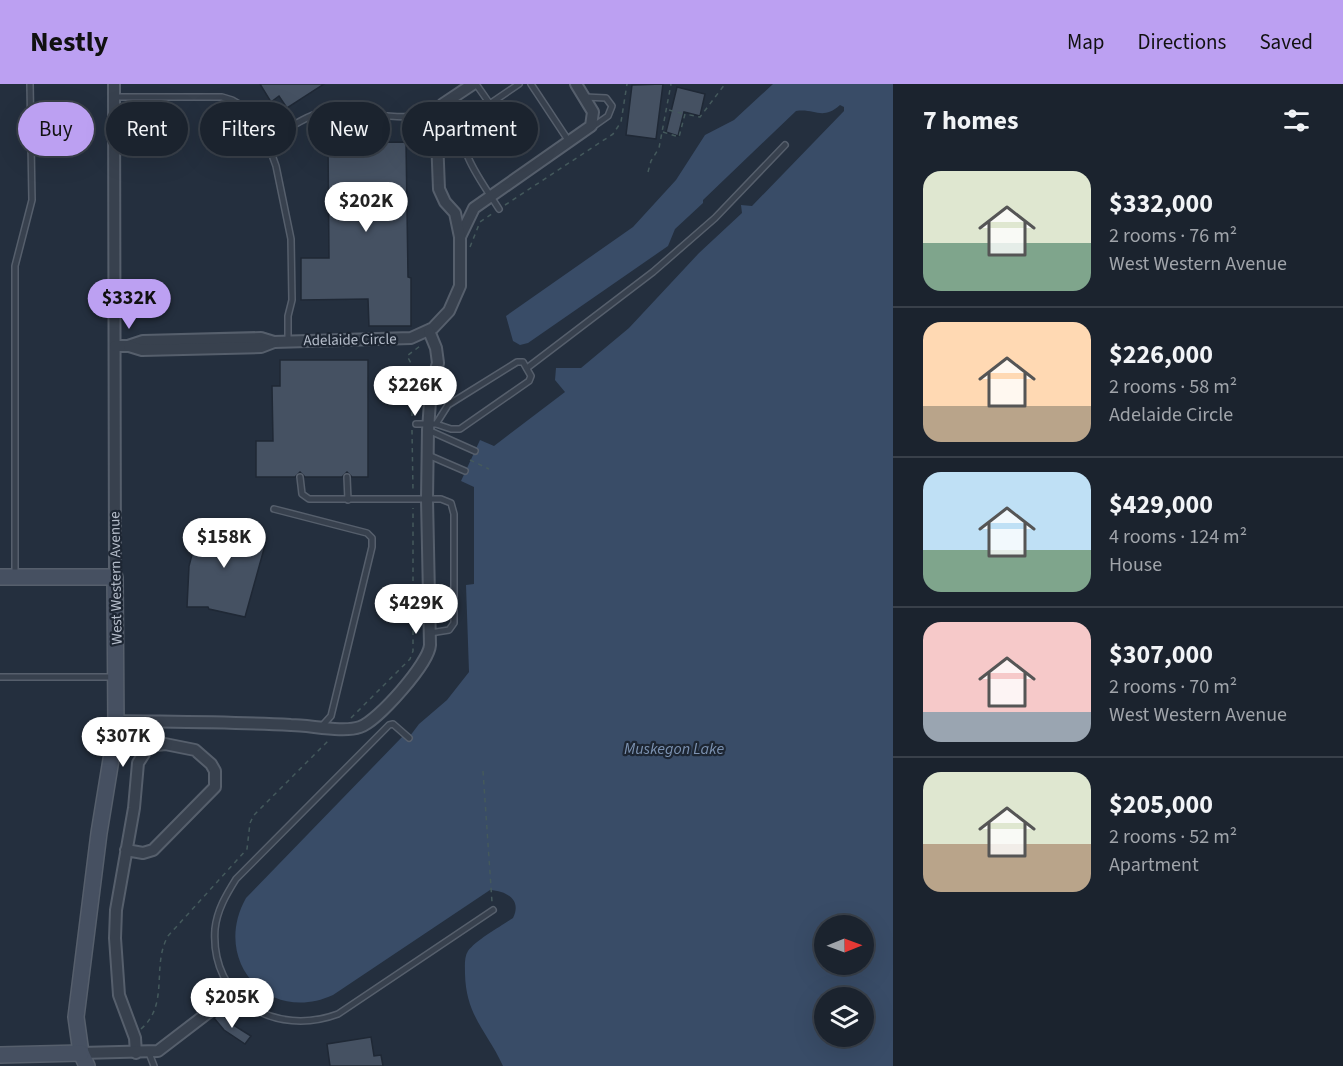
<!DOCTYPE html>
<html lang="en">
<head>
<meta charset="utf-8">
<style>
  :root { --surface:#1b232e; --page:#242b36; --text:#f1f3f6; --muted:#a0a4aa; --line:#39404a; --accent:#bca0f2 }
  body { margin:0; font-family:"Source Sans 3",sans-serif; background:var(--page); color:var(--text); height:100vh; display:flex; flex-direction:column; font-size:22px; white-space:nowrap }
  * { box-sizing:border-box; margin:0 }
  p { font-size:20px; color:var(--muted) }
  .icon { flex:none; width:33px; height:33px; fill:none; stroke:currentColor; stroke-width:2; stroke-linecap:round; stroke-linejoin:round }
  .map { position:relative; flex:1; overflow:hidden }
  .side { display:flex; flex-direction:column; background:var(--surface); width:450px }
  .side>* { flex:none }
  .banner { position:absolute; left:18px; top:18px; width:570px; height:54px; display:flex; gap:12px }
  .needle { width:39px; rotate:89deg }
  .tools { position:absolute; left:814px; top:831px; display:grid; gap:12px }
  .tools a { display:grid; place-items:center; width:60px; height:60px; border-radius:50%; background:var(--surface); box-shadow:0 6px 24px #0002,0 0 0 2px var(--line); font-size:30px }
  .price { position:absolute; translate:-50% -51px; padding:0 14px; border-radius:21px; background:#fff; color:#222; font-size:20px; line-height:39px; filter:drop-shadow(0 2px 3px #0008) }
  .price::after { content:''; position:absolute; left:50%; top:36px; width:18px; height:14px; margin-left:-9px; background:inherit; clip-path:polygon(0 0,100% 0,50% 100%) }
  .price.current { background:var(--accent); color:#111 }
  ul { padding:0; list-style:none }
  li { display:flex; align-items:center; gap:18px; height:150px; padding:0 30px }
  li+li { border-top:2px solid var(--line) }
  li span { display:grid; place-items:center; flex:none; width:168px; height:120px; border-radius:18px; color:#555 }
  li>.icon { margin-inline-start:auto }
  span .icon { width:72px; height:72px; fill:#fffc; stroke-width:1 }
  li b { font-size:26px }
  h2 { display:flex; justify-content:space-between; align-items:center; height:72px; padding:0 30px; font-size:26px }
  .chip { padding:0 21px; border-radius:27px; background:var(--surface); box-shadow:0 6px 24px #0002,0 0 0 2px var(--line); font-size:21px; line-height:54px }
  .chip.current { background:var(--accent); color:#111 }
  header { display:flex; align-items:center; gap:36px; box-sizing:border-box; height:84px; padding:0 30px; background:var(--accent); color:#111 }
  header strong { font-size:28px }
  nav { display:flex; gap:33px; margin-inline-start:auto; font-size:21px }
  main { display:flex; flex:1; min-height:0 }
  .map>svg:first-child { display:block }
  .water { fill:#394c67; fill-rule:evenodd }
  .building { fill:#455162; stroke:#1f2835; stroke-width:1.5 }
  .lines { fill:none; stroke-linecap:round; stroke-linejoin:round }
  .lane-casing { stroke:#565f6c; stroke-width:8 }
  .street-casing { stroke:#565f6c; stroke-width:14 }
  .secondary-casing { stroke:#565f6c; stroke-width:18 }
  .path { stroke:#44595c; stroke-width:1.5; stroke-dasharray:4.5 4.5; stroke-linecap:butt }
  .lane { stroke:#38414e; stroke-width:5 }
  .street { stroke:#38414e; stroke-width:10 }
  .secondary { stroke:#465061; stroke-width:15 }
  .labels { text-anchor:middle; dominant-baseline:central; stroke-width:4.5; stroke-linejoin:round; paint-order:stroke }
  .street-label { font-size:15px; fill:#b4bcc9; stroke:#1d2633 }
  .water-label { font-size:16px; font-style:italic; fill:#7c92b1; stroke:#1d2633 }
</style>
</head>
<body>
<header>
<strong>Nestly</strong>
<nav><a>Map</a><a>Directions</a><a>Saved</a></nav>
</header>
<main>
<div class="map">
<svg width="893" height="982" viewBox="0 0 893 982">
  <rect width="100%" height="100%" fill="#242f3e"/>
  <!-- water -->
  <path class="water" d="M773 0H893V982H503C487 947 466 932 465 890 465 883 464 873 468 867 476 856 501 842 513 834 522 816 507 807 490 806L333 911C268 941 211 876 246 814L403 652 407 656 419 640 447 616 469 588 466 501 474 500V403L461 397 480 356 494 362 565 308 555 296 556 284H581L629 244 699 169 742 129 741 121 752 122 844 27V23L840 21C822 37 815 24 796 27L703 116V119L675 145 668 162 528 259 520 261 513 257 506 232 633 143 676 96 705 51 734 36ZM825 842H864V880H825ZM825 914H864V952H825Z"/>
  <!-- building -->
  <g class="building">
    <path d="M260 0H324L287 24 279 12 271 18Z"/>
    <path d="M663 0 656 55 626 51 632 1Z"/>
    <path d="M677 3 705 10 700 32 684 28 678 52 666 48Z"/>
    <path d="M406 58 408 193 411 194V242H369L368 215 301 216V174H329L328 59Z"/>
    <path d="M280 276H368V393H352L347 388 342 393H305L300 388 295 393H256V357H273L272 302H280Z"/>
    <path d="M201 437 267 454 245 533 209 525 208 523H187L189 482Z"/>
    <path d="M221 928 230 939 251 952 245 960 224 946 214 934Z"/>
    <path d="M371 953 374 972 381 971 383 982H330L327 960Z"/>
  </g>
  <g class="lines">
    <defs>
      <g id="lane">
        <path d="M476 0 490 20"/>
        <path d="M531 0 570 59"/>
        <path d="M115 13H222L232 16 251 27 267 57 276 82 291 155 292 216 288 232V258"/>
        <path d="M585 13 606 14 612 22 608 32 591 44"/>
        <path d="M267 57C282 49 306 31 321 29 361 22 397 42 436 27"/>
        <path d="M499 125C486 104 451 60 466 36L519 0"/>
        <path d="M527 284 653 188 715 134 785 61"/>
        <path d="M416 340H436L451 345H460L529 297 531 292 523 278H517L448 321 436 340"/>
        <path d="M428 346 475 367"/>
        <path d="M428 371 465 387"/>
        <path d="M300 393 302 410 309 415H441L451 419 454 430V539L449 546 430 549"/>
        <path d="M347 393 348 416"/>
        <path d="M274 425 367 449 372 454V463L331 632 322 642"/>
        <path d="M15 492V182L32 116 30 0"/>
        <path d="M0 593H115"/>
        <path d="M409 654 393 640 389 641 236 795C226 811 217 826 215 845 210 917 276 953 338 930L493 826"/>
        <path d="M149 969 154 982"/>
      </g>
      <g id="street">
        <path d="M114 0 115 493"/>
        <path d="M460 153 474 124 591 42 593 28 576 0"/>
        <path d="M115 262H128L143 257 261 254 274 258 411 254 433 244 449 227 460 202V153L455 129 445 118 439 105 436 29 443 20 473 0"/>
        <path d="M129 262 142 266 261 263 274 258"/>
        <path d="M116 637C175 638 233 638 291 641 310 641 343 649 360 643 378 637 429 579 430 561L427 415 428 346 431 303 438 279 436 264 429 247"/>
        <path d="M126 766 143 769 153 766 215 703V687L211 680 195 666 165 660 149 662 138 679 134 724 116 826 115 854 119 911 135 954 136 969"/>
        <path d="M81 969 158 967 235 908"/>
      </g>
      <g id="secondary">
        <path d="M0 493H115L116 645 99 749 76 933 81 969 87 982"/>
        <path d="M0 971 81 969"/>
      </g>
    </defs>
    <!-- lane casing -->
    <use href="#lane" class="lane-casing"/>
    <!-- street casing -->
    <use href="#street" class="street-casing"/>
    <!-- secondary casing -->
    <use href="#secondary" class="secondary-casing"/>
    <!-- path -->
    <g class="path">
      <path d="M669 26 684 30"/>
      <path d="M663 48 679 53 685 30 700 33 725 0"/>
      <path d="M648 88 651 77 659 64 671 0"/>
      <path d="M505 121 613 50 621 38 627 0"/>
      <path d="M470 163 480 138 493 129"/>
      <path d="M412 332V281L407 272 420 262"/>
      <path d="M412 346 413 407"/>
      <path d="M470 376 489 385"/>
      <path d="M351 634 410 575 413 567V424"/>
      <path d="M483 687 492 818"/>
      <path d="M141 945C170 920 151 882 168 852L247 765 250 739 254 731 330 655"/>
    </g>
    <!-- lane -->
    <use href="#lane" class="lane"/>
    <!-- street -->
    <use href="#street" class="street"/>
    <!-- secondary -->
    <use href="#secondary" class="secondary"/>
  </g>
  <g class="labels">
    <!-- street labels -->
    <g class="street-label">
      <text transform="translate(350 256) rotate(-1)">Adelaide Circle</text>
      <text transform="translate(116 494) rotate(-91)">West Western Avenue</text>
    </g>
    <!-- water labels -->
    <g class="water-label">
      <text x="674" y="665">Muskegon Lake</text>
    </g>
  </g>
</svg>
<div class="tools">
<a><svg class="needle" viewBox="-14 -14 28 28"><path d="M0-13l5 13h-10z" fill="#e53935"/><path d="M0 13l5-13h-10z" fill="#a0a4aa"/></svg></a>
<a><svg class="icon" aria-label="layers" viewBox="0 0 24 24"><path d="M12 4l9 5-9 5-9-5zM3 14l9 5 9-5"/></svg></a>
</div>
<b class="price" style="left:366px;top:149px">$202K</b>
<b class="price current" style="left:129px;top:246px">$332K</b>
<b class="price" style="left:415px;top:333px">$226K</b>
<b class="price" style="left:224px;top:485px">$158K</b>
<b class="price" style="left:416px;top:551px">$429K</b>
<b class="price" style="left:123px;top:684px">$307K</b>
<b class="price" style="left:232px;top:945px">$205K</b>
<div class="banner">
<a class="chip current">Buy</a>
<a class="chip">Rent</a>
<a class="chip">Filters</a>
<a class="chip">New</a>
<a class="chip">Apartment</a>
</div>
</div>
<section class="side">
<h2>7 homes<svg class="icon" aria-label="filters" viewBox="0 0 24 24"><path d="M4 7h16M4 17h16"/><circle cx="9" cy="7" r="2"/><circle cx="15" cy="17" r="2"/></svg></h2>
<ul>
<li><span style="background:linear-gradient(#dfe7d0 60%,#7fa58c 0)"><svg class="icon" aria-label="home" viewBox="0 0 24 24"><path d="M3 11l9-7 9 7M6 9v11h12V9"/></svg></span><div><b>$332,000</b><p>2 rooms · 76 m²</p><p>West Western Avenue</p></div></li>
<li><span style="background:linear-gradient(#ffd9b3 70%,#b9a48a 0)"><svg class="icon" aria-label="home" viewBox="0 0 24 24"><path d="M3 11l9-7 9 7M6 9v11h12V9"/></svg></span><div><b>$226,000</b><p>2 rooms · 58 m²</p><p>Adelaide Circle</p></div></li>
<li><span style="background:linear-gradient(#bfe0f5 65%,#7fa58c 0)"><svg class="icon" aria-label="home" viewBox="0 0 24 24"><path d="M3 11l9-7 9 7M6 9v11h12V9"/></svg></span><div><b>$429,000</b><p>4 rooms · 124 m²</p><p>House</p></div></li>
<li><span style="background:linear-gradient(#f6c9c9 75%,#9aa5b1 0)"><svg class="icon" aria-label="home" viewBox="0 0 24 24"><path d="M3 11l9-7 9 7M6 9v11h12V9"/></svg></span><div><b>$307,000</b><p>2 rooms · 70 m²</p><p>West Western Avenue</p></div></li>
<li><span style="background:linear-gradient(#dfe7d0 60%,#b9a48a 0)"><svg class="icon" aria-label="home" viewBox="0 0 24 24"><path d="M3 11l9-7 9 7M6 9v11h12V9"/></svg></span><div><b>$205,000</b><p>2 rooms · 52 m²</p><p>Apartment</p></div></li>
</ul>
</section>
</main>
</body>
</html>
